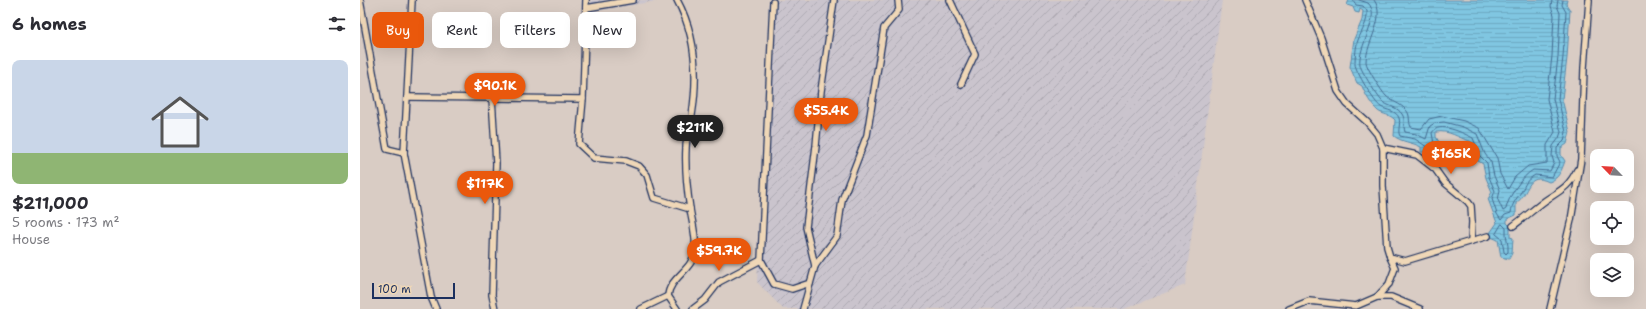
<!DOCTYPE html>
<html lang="en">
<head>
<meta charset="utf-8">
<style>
  :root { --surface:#fff; --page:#f7f7f7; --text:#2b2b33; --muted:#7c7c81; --accent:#ea580c }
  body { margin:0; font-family:"Shantell Sans",sans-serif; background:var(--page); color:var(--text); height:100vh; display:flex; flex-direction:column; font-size:15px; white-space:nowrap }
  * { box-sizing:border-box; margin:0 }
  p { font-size:13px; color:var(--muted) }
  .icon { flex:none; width:22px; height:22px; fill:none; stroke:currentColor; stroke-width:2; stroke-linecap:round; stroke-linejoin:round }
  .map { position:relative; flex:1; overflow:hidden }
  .sheet { display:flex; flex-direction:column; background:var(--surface); width:360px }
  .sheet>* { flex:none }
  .top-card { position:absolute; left:12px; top:12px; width:380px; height:36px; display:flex; gap:8px }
  .needle { width:26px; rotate:295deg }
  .tools { position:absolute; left:1230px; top:149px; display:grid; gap:8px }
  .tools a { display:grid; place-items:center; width:44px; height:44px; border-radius:8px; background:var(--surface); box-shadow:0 4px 16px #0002; font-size:20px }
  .scale { position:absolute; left:12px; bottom:10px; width:83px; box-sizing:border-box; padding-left:4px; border:2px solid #1b2f5e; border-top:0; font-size:11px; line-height:14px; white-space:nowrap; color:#1b2f5e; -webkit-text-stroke:3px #efd7b7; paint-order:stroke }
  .price { position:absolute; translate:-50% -34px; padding:0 9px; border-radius:14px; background:var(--accent); color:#fff; font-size:13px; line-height:26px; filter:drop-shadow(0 1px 2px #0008) }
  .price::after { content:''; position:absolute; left:50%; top:24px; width:12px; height:9px; margin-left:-6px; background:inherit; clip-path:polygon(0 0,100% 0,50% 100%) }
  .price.on { background:#222; color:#fff }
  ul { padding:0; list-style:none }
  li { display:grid; align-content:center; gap:8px; height:212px; padding:0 12px }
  li span { display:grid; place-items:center; height:124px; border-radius:8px; color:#555 }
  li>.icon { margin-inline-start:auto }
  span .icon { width:72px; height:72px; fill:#fffc; stroke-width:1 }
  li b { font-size:17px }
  h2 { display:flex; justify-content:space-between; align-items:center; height:48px; padding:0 12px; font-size:17px }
  .chip { padding:0 14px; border-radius:8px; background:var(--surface); box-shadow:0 4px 16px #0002; font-size:14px; line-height:36px }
  .chip.on { background:var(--accent); color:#fff }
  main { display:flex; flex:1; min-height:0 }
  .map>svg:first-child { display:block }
  .industrial { fill:url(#industrial-furrows) }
  .water { fill:url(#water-rules); stroke:#588aad }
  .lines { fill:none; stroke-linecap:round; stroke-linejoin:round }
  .shore { stroke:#436b92; stroke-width:1 }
  .minor-casing { stroke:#1b2f5e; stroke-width:8 }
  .minor { stroke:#efd7b7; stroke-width:5.5 }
</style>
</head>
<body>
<main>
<section class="sheet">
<h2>6 homes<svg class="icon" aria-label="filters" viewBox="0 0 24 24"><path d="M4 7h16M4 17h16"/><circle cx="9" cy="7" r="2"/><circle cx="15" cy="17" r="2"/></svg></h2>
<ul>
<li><span style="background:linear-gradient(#c9d6e8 75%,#8fb573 0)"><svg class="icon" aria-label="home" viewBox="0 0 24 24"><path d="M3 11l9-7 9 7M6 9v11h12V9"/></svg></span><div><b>$211,000</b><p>5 rooms · 173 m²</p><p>House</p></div></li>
</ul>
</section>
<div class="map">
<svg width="1286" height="309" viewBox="0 0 1286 309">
  <defs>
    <pattern id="industrial-furrows" width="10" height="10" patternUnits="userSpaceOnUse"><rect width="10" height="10" fill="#cac4cd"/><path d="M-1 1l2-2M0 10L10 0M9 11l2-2" fill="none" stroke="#ada9b2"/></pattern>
    <pattern id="water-rules" width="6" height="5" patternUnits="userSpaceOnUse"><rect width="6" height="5" fill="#80c6e1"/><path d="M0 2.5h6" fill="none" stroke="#6eaac3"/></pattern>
  </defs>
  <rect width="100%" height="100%" fill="#d9ccc4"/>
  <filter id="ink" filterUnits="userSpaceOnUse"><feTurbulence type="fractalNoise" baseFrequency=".025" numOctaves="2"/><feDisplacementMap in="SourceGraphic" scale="8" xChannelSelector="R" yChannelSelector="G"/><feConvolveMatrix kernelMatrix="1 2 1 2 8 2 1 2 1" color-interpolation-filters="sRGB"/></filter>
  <g filter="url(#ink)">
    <!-- industrial -->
    <g class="industrial">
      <path d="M231 0H304L232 11Z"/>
      <path d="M409 0H862L825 285 764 309H423L397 282Z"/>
    </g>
    <!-- water -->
    <path class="water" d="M989 0H1207L1206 4 1210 10 1207 58 1202 99 1210 132 1207 144 1201 148V155L1205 161C1202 169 1199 179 1189 182 1166 171 1170 194 1156 203V215L1147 219V223L1150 226V237L1153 238 1152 253 1149 259 1141 257 1138 240 1131 237 1130 233 1137 223 1128 199 1132 192 1126 178 1123 164 1115 159 1116 154 1111 146 1110 141C1098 138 1090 130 1076 132V137L1079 142 1077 149H1071L1070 152H1061V147C1052 142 1041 142 1034 136L1035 120C1030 114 1023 115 1018 111 1011 105 1005 94 1002 86L997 83 990 67 994 39 1002 20 1003 11 1000 9 999 13 995 12 993 7 987 5Z"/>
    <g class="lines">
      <!-- shore -->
      <g class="shore">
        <path d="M993 0 996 5 1003 6 1007 11C1008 22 1002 30 998 40 996 46 995 57 995 64 995 70 1015 104 1021 107 1027 111 1036 110 1039 118 1041 124 1037 131 1040 136L1055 139 1067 147 1074 144 1072 133C1078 120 1105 134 1113 138L1120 156 1127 163 1129 177 1135 191 1132 199 1137 214 1141 220 1145 215 1151 213C1152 203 1156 200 1161 192 1166 184 1165 181 1175 175L1192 177 1200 162 1197 156V148L1204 141 1206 132 1198 99 1203 57 1206 12 1202 5 1203 0"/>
        <path d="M999 0 1008 3C1022 16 997 47 1000 65 1000 69 1020 101 1024 103 1031 107 1037 107 1042 114 1046 120 1043 126 1045 132L1056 134 1066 139 1070 126 1075 123 1084 122 1103 127 1117 134 1125 154 1131 162 1134 176 1140 190 1138 200 1143 211 1146 209C1148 197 1162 176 1173 170L1190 171 1194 163 1192 156 1193 146 1199 138 1201 132 1193 99 1198 57 1200 13 1197 6 1198 0"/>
        <path d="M1014 0C1027 17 1006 42 1006 62 1006 67 1022 92 1026 96 1032 102 1040 103 1046 110 1051 115 1048 121 1051 127L1061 129 1069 119 1082 116 1104 121 1119 128 1137 158 1140 174 1148 189 1155 177 1168 166 1187 163V145L1195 132 1187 99 1192 56 1194 15 1191 6 1192 0"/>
        <path d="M1142 224 1146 228C1145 237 1149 243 1148 252L1146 254 1144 252 1142 239 1136 234Z"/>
      </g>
      <defs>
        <g id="minor">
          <path d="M0 0 27 149 44 153"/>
          <path d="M52 0 44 153 71 297 76 309"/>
          <path d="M226 0 223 99 219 144 234 158 266 161 279 166 287 175 294 198 330 209"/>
          <path d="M590 0 615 54 601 84"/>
          <path d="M945 0 961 38 978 91 987 104 1007 122 1017 134 1023 148V186L1027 247 1030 257 1045 261 1128 236"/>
          <path d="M413 2 401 260 414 284 432 289 450 283"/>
          <path d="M226 8 273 0"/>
          <path d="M48 97 223 99"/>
          <path d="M132 98 136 163 132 295 135 309"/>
          <path d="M1023 148 1057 155 1075 169 1085 183 1108 202 1111 206 1112 222 1111 241"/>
          <path d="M1153 226C1164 218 1175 208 1186 200 1201 190 1209 187 1217 170"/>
          <path d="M455 266 446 227 456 146 461 91 474 0"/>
          <path d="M308 296C309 278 333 270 335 251 337 238 332 222 330 209 327 189 325 168 326 148 326 137 330 126 332 115 338 77 336 35 317 0"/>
          <path d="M308 296 317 309"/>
          <path d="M1017 297H1031L1060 309"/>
          <path d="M281 309 308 296"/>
          <path d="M333 309 345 300 359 282 401 260"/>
          <path d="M443 309 455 266 477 236 482 200 507 135 524 28 539 10 538 0"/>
          <path d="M929 309 949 301 996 306 1017 297 1029 284 1035 268 1030 257"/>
          <path d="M1190 309 1211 220 1221 159 1224 68 1229 0"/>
        </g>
      </defs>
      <!-- minor casing -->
      <use href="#minor" class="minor-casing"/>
      <!-- minor -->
      <use href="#minor" class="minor"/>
    </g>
  </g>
</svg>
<div class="tools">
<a><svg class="needle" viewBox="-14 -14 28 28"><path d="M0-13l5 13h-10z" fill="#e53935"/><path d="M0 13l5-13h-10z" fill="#7c7c81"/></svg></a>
<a><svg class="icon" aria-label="locate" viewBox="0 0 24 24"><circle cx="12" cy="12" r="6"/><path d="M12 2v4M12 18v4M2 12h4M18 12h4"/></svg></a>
<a><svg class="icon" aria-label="layers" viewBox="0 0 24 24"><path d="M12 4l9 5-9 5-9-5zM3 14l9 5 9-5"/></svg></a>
</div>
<div class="scale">100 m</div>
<b class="price" style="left:135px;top:107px">$90.1K</b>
<b class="price" style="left:466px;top:132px">$55.4K</b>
<b class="price on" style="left:335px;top:149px">$211K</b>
<b class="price" style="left:1091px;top:175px">$165K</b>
<b class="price" style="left:125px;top:205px">$117K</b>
<b class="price" style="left:359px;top:272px">$59.7K</b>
<div class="top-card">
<a class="chip on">Buy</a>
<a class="chip">Rent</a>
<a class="chip">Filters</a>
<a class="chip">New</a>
</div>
</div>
</main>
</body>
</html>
